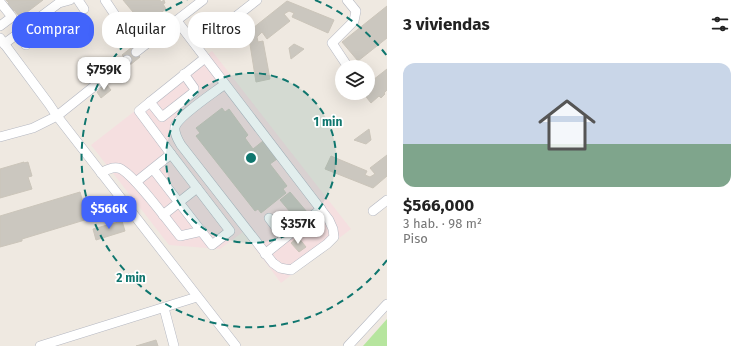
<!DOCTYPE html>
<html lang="es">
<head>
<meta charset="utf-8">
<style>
  :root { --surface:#fff; --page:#f6f6f6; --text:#222; --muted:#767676; --line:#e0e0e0; --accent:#4264fb }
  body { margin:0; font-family:"Fira Sans",sans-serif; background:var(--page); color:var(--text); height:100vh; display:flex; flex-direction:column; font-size:15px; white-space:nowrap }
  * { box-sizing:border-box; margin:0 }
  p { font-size:13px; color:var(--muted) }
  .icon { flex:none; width:22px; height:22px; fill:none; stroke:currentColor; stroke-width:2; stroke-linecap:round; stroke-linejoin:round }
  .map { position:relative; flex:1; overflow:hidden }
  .drawer { display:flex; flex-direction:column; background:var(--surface); width:360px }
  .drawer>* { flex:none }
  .banner { position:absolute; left:12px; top:12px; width:315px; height:36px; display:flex; gap:8px }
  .controls { position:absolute; left:335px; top:60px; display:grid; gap:8px }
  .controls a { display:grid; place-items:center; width:40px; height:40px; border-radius:50%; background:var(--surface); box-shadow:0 4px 16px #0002; font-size:20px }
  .price { position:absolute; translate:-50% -34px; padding:0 9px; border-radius:8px; background:#fff; color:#222; font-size:13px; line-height:26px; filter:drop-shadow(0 1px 2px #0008) }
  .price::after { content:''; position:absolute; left:50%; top:24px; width:12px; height:9px; margin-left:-6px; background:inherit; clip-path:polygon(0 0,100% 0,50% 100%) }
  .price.active { background:var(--accent); color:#fff }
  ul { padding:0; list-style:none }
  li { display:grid; align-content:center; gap:8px; height:212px; padding:0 16px }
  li+li { border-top:1px solid var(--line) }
  li span { display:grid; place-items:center; height:124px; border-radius:12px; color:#555 }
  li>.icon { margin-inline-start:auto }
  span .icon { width:72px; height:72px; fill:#fffc; stroke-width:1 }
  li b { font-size:17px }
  h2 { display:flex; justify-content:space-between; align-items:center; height:48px; padding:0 16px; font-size:17px }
  .chip { padding:0 14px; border-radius:16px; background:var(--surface); box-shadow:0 4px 16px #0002; font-size:14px; line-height:36px }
  .chip.active { background:var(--accent); color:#fff }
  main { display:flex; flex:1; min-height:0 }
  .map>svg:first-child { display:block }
  .medical { fill:#f5dfe0 }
  .green { fill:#b6e59e }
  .building { fill:#cbc7bf; stroke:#cbc5ba }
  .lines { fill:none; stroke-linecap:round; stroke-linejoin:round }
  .minor-casing { stroke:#b4b7c1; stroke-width:10 }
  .minor { stroke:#fff; stroke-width:9 }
  .ring { fill:none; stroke:#0f766e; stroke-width:2; stroke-dasharray:7 5 }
  .centre { fill:#0f766e; stroke:#fff; stroke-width:2 }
  .ring-label { font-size:12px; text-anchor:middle; font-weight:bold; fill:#0f766e; stroke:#fff; stroke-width:3.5; stroke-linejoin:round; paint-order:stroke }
</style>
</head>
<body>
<main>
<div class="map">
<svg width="387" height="346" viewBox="0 0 387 346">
  <rect width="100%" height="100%" fill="#efe9e1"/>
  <!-- medical -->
  <path class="medical" d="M212 51 351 229 281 283 243 232 220 249 169 245 91 145Z"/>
  <!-- green -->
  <path class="green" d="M387 319V346H363Z"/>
  <!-- building -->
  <g class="building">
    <path d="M6 0H43L22 16 21 15 19 16 14 10 11 12 6 5 9 3Z"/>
    <path d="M123 0H160L161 2 164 0 165 3 163 4 166 9 148 22 146 19 143 21 145 23 143 24Z"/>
    <path d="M287 1 334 20 328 33 292 17 294 13 289 11 284 14 290 21 267 39 262 32 257 37 258 42 263 41 270 79 256 82 248 32Z"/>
    <path d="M387 6V38L358 61 342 42Z"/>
    <path d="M294 44 304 49 291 59 289 48Z"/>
    <path d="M132 47 140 57 130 65 122 55Z"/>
    <path d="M387 69V90L384 93 385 94 381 98 379 96 371 103 363 93H368V74L373 80Z"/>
    <path d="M106 84 111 90 101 98 97 92Z"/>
    <path d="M222 108 225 112 229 109 248 135 245 138 253 149 263 141 277 159 270 164 287 186 283 189 286 193 261 213 258 209 255 211 196 136 200 133 196 128Z"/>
    <path d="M369 129 371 140 366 144 354 140Z"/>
    <path d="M387 155V176L373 188 325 169 331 156 367 171 365 175 370 177 375 174 370 168Z"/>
    <path d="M24 162V163L28 162 32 176 28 177 32 189 0 198V169Z"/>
    <path d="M80 192 88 219 22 239V241L0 247V216Z"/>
    <path d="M290 192 307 212 297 220 280 200Z"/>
    <path d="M122 221 125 231 96 240 93 229Z"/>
    <path d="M298 237 306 247 299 252 291 243Z"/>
    <path d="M156 340 158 346H136Z"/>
  </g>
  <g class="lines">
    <defs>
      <g id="minor">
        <path d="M78 0 84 9"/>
        <path d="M105 0 125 30"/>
        <path d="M347 0 356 11 354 21 332 43 348 67"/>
        <path d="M0 2 12 17 0 26"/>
        <path d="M177 21 329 220 333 229 334 237 327 244 291 270 280 268 273 263 181 145C178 140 174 134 175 127 178 116 215 92 225 84"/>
        <path d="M225 25 257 0"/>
        <path d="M18 34 26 45"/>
        <path d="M0 38 49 104 57 116 236 346"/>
        <path d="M4 44 59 3 70 0"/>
        <path d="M136 52 203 0"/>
        <path d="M150 102 205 58"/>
        <path d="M0 137 33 128 57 116 127 60"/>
        <path d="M171 154 139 111 150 102 162 117 194 92V88L184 74"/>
        <path d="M101 173C106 170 112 167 118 168 131 170 169 223 180 236L202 231"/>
        <path d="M136 182 171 154 230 231 212 245 153 169"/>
        <path d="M373 211 387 200"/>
        <path d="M163 215 197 188"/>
        <path d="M269 218 284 238"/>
        <path d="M265 254 321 209"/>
        <path d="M164 308 174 346"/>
        <path d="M40 346 197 297"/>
        <path d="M348 346 387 304"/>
      </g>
    </defs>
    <!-- minor casing -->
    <use href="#minor" class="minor-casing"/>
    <!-- minor -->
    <use href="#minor" class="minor"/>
  </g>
  <!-- distance rings -->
  <circle cx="251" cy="158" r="85" fill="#0f766e" fill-opacity=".12"/>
  <g class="ring">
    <circle cx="251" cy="158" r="85"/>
    <path d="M387 260A170 170 0 1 1 187 0M315 0A170 170 0 0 1 387 56"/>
  </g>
  <circle cx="251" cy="158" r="6" class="centre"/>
  <g class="ring-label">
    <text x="328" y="126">1 min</text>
    <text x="131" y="282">2 min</text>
  </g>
</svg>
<div class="controls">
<a><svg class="icon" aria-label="layers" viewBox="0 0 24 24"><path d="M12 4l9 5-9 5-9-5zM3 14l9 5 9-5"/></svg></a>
</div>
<b class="price" style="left:104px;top:91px">$759K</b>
<b class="price active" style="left:109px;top:230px">$566K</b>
<b class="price" style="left:298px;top:245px">$357K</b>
<div class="banner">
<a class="chip active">Comprar</a>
<a class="chip">Alquilar</a>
<a class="chip">Filtros</a>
</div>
</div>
<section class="drawer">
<h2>3 viviendas<svg class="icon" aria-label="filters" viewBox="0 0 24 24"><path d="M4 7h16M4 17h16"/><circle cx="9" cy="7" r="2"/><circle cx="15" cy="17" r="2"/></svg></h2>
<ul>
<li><span style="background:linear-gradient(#c9d6e8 65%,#7fa58c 0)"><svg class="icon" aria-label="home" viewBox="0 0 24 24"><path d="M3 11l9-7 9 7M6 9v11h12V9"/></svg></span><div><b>$566,000</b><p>3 hab. · 98 m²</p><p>Piso</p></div></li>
</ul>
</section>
</main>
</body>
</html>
